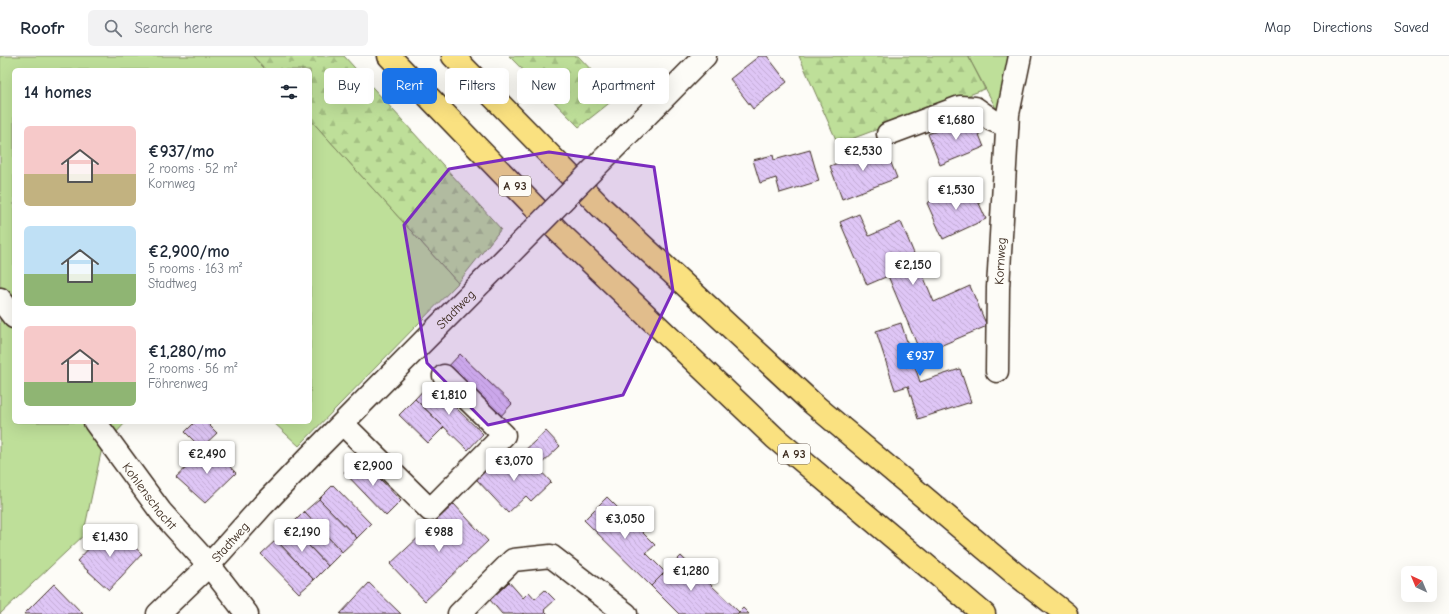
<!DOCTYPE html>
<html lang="en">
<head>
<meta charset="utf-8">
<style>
  :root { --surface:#fff; --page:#f2f2f3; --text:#1f2937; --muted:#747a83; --line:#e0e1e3; --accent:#1a73e8 }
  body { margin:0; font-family:"Comic Neue",sans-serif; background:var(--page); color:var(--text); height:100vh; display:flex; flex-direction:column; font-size:15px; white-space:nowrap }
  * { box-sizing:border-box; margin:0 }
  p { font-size:13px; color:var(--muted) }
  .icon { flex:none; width:22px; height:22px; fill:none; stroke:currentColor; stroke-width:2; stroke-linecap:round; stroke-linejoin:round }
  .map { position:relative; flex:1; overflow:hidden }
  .sheet { position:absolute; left:12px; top:12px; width:300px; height:356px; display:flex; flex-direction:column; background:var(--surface); border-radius:6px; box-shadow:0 4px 16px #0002 }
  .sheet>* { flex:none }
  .banner { position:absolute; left:324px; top:12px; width:380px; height:36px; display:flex; gap:8px }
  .needle { width:26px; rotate:316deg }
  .buttons { position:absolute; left:1401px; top:510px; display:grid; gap:8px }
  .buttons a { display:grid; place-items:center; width:36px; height:36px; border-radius:6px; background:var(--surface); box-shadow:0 4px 16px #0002; font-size:20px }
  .price { position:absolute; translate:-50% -34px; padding:0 9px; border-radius:4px; background:#fff; color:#222; font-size:13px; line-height:26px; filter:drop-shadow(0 1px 2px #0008) }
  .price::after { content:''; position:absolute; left:50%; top:24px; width:12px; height:9px; margin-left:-6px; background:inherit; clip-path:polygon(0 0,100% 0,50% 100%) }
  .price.on { background:var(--accent); color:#fff }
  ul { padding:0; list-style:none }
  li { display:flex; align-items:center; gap:12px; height:100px; padding:0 12px }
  li span { display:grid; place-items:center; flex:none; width:112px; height:80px; border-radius:6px; color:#555 }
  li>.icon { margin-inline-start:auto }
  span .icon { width:48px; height:48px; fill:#fffc; stroke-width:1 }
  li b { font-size:17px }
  h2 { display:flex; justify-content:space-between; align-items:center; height:48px; padding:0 12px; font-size:17px }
  .pill { padding:0 14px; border-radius:6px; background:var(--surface); box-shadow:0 4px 16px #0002; font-size:14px; line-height:36px }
  .pill.on { background:var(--accent); color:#fff }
  header { display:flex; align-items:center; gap:24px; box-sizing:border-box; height:56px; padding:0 20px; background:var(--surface); border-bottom:1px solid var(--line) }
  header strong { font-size:19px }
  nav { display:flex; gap:22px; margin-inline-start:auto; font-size:14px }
  .search { width:280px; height:36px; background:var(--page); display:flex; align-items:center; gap:10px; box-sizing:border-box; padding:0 14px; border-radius:6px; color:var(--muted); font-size:15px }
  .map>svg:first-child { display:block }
  .green { fill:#bedf99; stroke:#7c845c }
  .forest { fill:url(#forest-firs); stroke:#7c845c }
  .building { fill:url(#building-back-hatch); stroke:#3b2a1e }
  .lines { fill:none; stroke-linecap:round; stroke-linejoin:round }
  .minor-casing { stroke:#3b2a1e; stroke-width:25 }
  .highway-casing { stroke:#3b2a1e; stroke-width:25 }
  .minor { stroke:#fdfcf7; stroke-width:22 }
  .highway { stroke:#fae180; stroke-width:22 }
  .minor-bridge-casing { stroke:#3b2a1e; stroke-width:25; stroke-linecap:butt }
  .minor-bridge { stroke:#fdfcf7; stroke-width:22 }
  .marked { fill:#7b2cbf; fill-opacity:0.2; stroke:#7b2cbf; stroke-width:3; stroke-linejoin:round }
  .labels { text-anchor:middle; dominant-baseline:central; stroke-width:3; stroke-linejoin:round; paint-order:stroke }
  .shield { fill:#fdfcf7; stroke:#75695f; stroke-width:1 }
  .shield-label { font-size:12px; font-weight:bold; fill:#3b2a1e }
  .street-label { font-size:13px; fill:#3b2a1e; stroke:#fdfcf7 }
</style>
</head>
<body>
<header>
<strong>Roofr</strong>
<div class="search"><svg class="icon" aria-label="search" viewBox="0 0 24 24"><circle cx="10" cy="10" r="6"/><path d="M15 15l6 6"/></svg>Search here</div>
<nav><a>Map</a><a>Directions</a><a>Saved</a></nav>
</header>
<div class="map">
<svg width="1449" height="558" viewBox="0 0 1449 558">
  <defs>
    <pattern id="forest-firs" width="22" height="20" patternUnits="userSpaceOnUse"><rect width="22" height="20" fill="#bedf99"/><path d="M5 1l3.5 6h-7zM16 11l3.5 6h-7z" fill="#a4c083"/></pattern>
    <pattern id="building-back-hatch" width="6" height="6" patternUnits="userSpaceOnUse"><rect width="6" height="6" fill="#dfc6f6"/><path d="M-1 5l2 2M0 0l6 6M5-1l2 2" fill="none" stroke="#c0aad2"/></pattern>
  </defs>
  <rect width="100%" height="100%" fill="#fdfcf7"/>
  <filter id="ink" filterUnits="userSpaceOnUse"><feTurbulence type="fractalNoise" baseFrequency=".025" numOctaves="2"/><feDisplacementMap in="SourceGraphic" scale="8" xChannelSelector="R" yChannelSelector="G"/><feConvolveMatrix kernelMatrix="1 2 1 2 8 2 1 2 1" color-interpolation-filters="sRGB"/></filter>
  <g filter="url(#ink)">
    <!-- green -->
    <g class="green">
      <path d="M0 0H253L266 14H14V366H126L102 392 83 480 0 558Z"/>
      <path d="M968 0H1012L997 54Z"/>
      <path d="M310 63 458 227 299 390 273 366H310Z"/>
    </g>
    <!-- forest -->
    <g class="forest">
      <path d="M253 0H344L501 173 458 227 310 63V14H266Z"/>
      <path d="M509 0H578L617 41 579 71Z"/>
      <path d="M799 0H968L985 33 838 88Z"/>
    </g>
    <!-- building -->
    <g class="building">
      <path d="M759 0H767L787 26 753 53 730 23Z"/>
      <path d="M972 61 984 91 940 109 928 78Z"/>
      <path d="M884 89 897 122 842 143 830 110Z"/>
      <path d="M810 94 819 125 780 137 776 122 760 127 753 104 773 99 774 104Z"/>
      <path d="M970 127 986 163 943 183 927 147Z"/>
      <path d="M859 158 869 180 901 166 934 246 970 230 987 270 921 298 888 220 867 229 840 166Z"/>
      <path d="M901 267 920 326 960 313 971 346 918 363 908 330 895 334 876 275Z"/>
      <path d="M460 298 512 348 498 363 445 314Z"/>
      <path d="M430 327 483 378 468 394 415 343Z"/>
      <path d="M415 343 444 371 428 387 399 359Z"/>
      <path d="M195 366H206L217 377 201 392 185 376Z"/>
      <path d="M546 375 560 390 538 411 523 396Z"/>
      <path d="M210 390 236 417 205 447 176 421Z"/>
      <path d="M523 396 551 426 531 445 526 440 508 457 476 423 489 410 494 415 505 405 509 410Z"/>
      <path d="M360 402 401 445 386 460 344 416Z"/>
      <path d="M333 429 371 468 357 482 319 443Z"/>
      <path d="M607 441 655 489 646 497 665 516 651 530 584 464Z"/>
      <path d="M319 443 357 482 342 496 304 456Z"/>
      <path d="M454 448 488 485 425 545 390 508Z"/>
      <path d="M304 456 342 496 328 510 290 470Z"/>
      <path d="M111 469 142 498 109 534 77 505Z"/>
      <path d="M290 470 328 510 314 524 276 484Z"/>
      <path d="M276 484 314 524 299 537 261 498Z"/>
      <path d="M681 500 739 556 737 558H679L651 530Z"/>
      <path d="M509 526 523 542 529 536 535 543 545 534 555 544 544 554 548 558H524L523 557 522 558H502L490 544Z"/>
      <path d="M369 527 401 558H340Z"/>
      <path d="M54 528 83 558H24Z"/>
      <path d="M743 552 749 558H737Z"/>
    </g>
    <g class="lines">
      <defs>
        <g id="minor">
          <path d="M644 62 705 0"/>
          <path d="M888 78 960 51 975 52 992 64 1007 70"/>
          <path d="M0 243 14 261"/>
          <path id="s1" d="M997 315 998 232 1008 58 1020 0"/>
          <path id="s2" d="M95 366 161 456 209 509 247 558"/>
          <path d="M343 368 430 454 504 379 444 320"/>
          <path id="s3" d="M158 558 209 509 263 449 310 400 482 226"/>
          <path d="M459 558 513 504 551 500 626 558"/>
        </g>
        <g id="highway">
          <path d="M389 0 560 177 775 382 984 558"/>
          <path d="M453 0 601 151 811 346 1014 517 1066 558"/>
        </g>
      </defs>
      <!-- minor casing -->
      <use href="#minor" class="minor-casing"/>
      <!-- highway casing -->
      <use href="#highway" class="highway-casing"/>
      <!-- minor -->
      <use href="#minor" class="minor"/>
      <!-- highway -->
      <use href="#highway" class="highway"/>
      <defs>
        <path id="minor-bridge" d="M482 226 644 62"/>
      </defs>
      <!-- minor-bridge casing -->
      <use href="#minor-bridge" class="minor-bridge-casing"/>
      <!-- minor-bridge -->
      <use href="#minor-bridge" class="minor-bridge"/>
    </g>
  </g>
  <!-- marked area -->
  <path class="marked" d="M549 96 654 111 673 235 623 339 488 369 427 307 404 169 449 113Z"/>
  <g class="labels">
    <!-- shield labels -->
    <g class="shield">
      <rect x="499" y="120" width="32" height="20" rx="3"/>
      <rect x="778" y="388" width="32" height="20" rx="3"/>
    </g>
    <g class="shield-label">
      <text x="515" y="130">A 93</text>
      <text x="794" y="398">A 93</text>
    </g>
    <!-- street labels -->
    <g class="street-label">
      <text stroke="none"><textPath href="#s1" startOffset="110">Kornweg</textPath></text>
      <text stroke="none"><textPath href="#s3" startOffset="426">Stadtweg</textPath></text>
      <text stroke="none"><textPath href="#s2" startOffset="92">Kohlenschacht</textPath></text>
      <text stroke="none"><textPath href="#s3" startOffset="102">Stadtweg</textPath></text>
    </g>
  </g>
</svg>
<div class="buttons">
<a><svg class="needle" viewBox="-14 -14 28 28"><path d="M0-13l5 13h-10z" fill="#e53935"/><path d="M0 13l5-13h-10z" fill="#747a83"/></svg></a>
</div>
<b class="price" style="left:956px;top:85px">€1,680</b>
<b class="price" style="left:863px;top:116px">€2,530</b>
<b class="price" style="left:956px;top:155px">€1,530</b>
<b class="price" style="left:913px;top:230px">€2,150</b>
<b class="price on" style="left:920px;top:321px">€937</b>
<b class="price" style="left:449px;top:360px">€1,810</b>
<b class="price" style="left:207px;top:419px">€2,490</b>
<b class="price" style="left:514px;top:426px">€3,070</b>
<b class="price" style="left:373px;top:431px">€2,900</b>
<b class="price" style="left:625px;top:484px">€3,050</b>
<b class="price" style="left:302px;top:497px">€2,190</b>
<b class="price" style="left:439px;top:497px">€988</b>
<b class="price" style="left:110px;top:502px">€1,430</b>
<b class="price" style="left:691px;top:536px">€1,280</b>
<div class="banner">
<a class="pill">Buy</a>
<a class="pill on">Rent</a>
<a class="pill">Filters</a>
<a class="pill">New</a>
<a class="pill">Apartment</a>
</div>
<section class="sheet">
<h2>14 homes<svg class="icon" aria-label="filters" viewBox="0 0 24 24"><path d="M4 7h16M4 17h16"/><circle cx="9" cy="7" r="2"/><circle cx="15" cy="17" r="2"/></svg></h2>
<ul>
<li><span style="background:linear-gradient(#f6c9c9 60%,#c2b280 0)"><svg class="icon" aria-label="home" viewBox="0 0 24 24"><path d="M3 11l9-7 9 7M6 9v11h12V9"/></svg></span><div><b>€937/mo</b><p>2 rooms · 52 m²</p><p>Kornweg</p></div></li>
<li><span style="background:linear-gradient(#bfe0f5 60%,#8fb573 0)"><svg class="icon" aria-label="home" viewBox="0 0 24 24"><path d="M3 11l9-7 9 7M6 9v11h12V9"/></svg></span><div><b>€2,900/mo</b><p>5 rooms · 163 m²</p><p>Stadtweg</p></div></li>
<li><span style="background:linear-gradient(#f6c9c9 70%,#8fb573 0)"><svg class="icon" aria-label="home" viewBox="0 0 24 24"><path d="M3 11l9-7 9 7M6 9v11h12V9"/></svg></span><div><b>€1,280/mo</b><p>2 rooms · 56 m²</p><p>Föhrenweg</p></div></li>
</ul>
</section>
</div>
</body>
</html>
